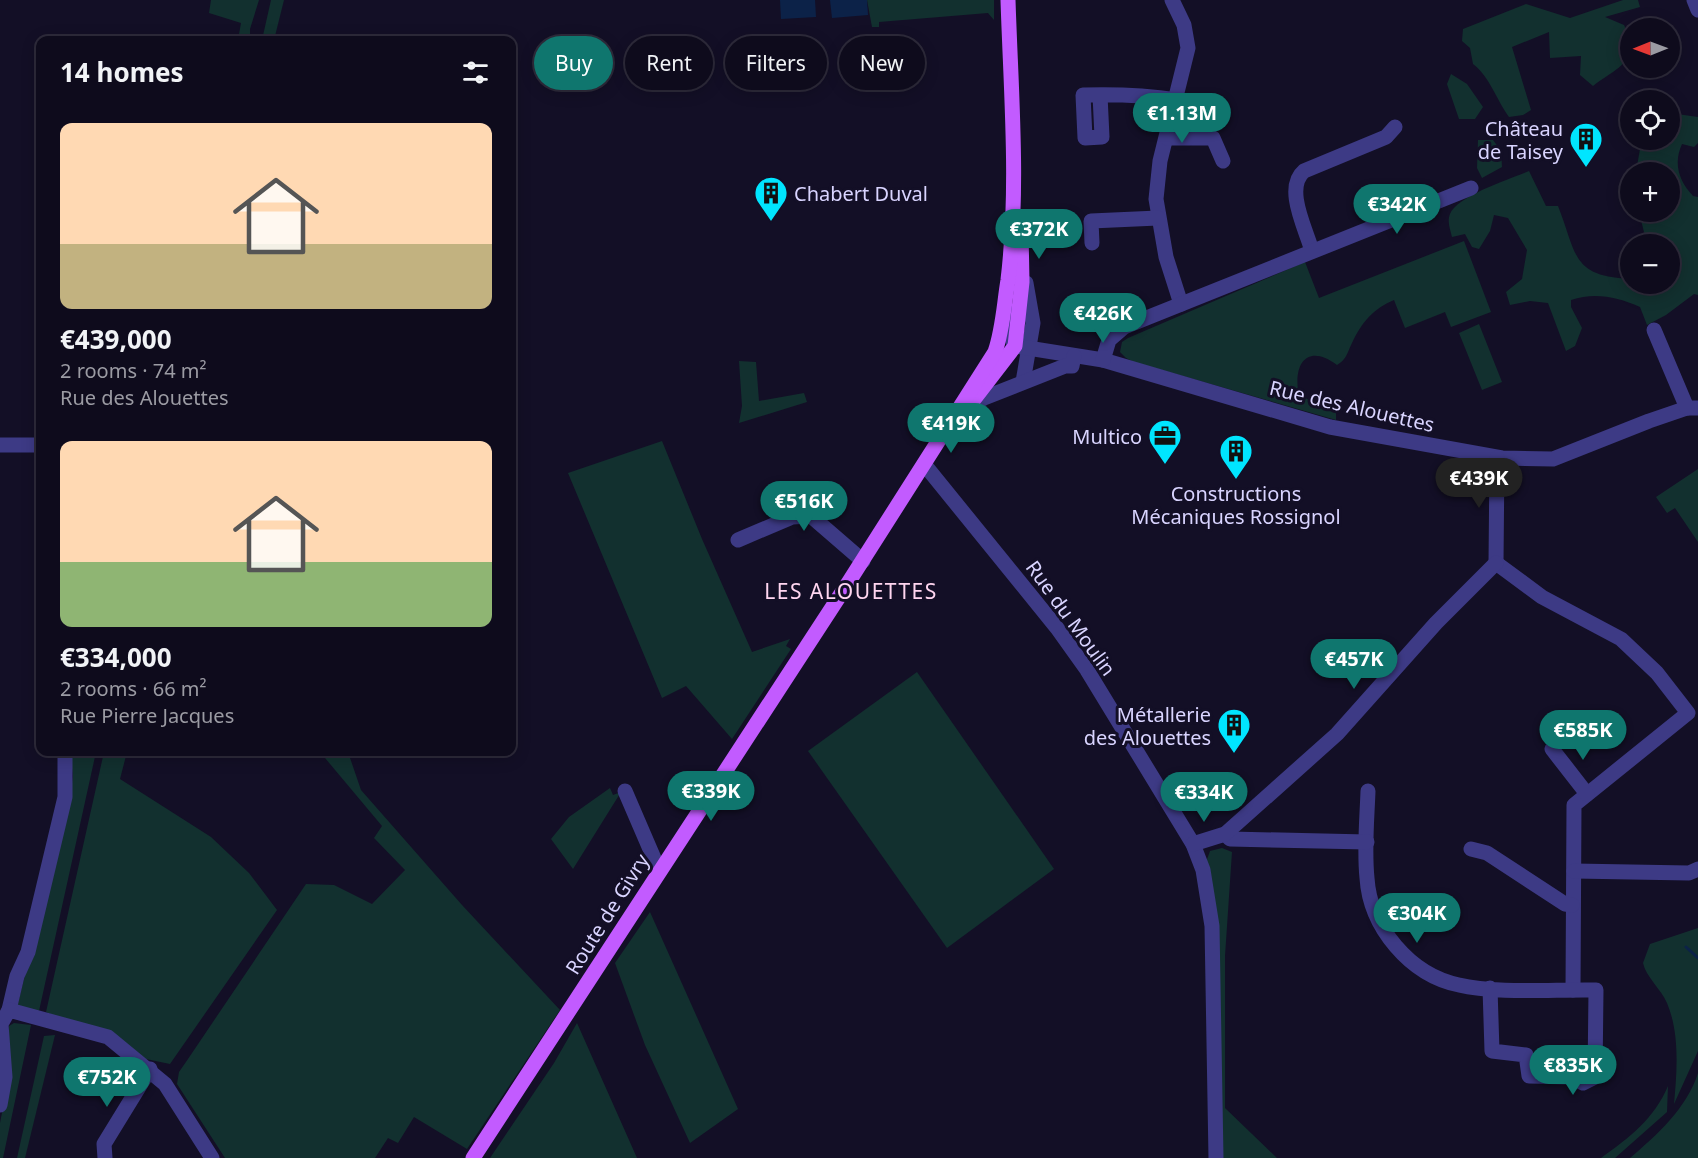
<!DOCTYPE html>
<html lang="en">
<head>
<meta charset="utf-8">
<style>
  :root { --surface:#0e0b1c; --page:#171425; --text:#f1f3f6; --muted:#9b9ba3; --line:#2e2b3b; --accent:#0f766e }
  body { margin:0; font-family:"Noto Sans",sans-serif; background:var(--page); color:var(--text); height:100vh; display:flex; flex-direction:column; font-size:22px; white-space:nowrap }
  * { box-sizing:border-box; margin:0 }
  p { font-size:20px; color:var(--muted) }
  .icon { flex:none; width:33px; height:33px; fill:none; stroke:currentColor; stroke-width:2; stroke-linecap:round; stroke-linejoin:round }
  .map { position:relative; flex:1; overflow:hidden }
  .side { position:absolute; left:36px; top:36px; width:480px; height:720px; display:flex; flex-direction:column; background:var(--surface); border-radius:12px; box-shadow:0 3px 15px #0003,0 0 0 2px var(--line) }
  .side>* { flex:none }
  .hud { position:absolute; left:534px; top:36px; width:570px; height:54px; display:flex; gap:12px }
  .needle { width:39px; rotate:269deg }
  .buttons { position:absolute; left:1620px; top:18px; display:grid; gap:12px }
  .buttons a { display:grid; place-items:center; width:60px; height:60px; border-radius:50%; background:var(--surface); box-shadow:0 3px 15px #0003,0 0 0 2px var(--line); font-size:30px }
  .price { position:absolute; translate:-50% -51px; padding:0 14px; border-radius:21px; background:var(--accent); color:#fff; font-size:20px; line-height:39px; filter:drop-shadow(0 2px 3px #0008) }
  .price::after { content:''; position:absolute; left:50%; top:36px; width:18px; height:14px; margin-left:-9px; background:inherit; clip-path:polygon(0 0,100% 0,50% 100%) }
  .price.active { background:#222; color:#fff }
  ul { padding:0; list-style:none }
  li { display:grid; align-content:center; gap:12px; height:318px; padding:0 24px }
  li span { display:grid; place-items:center; height:186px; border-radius:12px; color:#555 }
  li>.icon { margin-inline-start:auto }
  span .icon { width:108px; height:108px; fill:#fffc; stroke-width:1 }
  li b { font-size:26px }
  h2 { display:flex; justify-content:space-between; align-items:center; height:72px; padding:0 24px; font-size:26px }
  .pill { padding:0 21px; border-radius:27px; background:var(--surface); box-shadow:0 3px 15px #0003,0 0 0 2px var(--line); font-size:21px; line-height:54px }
  .pill.active { background:var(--accent); color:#fff }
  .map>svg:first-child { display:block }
  .green { fill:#12302f }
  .water { fill:#0c2248 }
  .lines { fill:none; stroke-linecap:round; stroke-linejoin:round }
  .stream { stroke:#0c2248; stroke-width:3 }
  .minor { stroke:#3d3a85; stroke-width:15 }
  .major { stroke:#c25bff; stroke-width:15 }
  .labels { text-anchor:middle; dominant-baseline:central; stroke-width:6; stroke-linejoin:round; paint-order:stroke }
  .poi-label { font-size:20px; fill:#d9d4ff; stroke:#130f26; text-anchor:end }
  .street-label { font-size:20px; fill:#d9d4ff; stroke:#130f26 }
  .neighbourhood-label { font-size:21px; letter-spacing:1.5px; fill:#ffd6f0; stroke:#130f26 }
</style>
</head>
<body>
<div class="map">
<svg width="1698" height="1158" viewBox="0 0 1698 1158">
  <rect width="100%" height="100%" fill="#130f26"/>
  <!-- green -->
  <g class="green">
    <path d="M211 0H259L250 29V40H238L241 23 209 13Z"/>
    <path d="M271 0H284L274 40H262Z"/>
    <path d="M867 0H994V20L988 13 879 22V27H872Z"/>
    <path d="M1623 0H1638L1640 7 1605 17 1624 25C1642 61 1618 67 1593 86L1580 75 1581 56 1550 58 1549 32 1512 47 1531 110 1523 115 1509 117C1496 99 1490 77 1473 64L1470 48 1462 41 1463 29 1526 4 1570 18Z"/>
    <path d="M1451 74 1467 84 1483 107 1475 119H1459L1447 84Z"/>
    <path d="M1670 113 1698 117V143L1694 147 1682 144C1673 164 1679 181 1693 196L1698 197V295L1694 294 1666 315 1647 325 1640 307C1617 297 1595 292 1571 300V307L1582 328 1575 346 1566 351 1548 303 1530 301 1510 305 1506 292 1522 279 1527 250 1508 218 1494 215 1490 231 1479 249 1472 247 1465 234 1452 237C1450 229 1447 222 1450 214 1457 196 1510 179 1529 171L1546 206H1558C1577 254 1571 276 1630 279V284H1670V244H1647L1639 212H1670V172H1636L1640 149 1645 140H1670Z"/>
    <path d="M1478 140H1493L1501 151 1502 167 1482 178 1477 168Z"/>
    <path d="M1464 241 1491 312 1451 327 1445 312 1405 328 1394 300C1373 309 1362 322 1352 343 1347 353 1347 359 1337 365 1311 345 1294 359 1298 390L1307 399 1331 397 1336 403V420L1134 362 1126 358 1120 352 1122 342 1128 338 1305 262 1319 298Z"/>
    <path d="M1479 324 1502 382 1482 390 1459 333Z"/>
    <path d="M739 361 756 362 759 401 804 393 807 402 739 423 742 406Z"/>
    <path d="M662 441 702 539 752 652 790 639 786 646 791 649 732 739 686 686 662 698 568 473Z"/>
    <path d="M1698 469V542L1675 508 1667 513 1656 497Z"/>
    <path d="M917 672 1054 869 947 948 808 751Z"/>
    <path d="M70 752H96L39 1011 17 1007 71 790 73 776Z"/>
    <path d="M104 752H127L120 779 211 837 249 873 277 910 170 1064 146 1059 46 1012Z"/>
    <path d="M320 752H348L361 790 462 905 560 1010 467 1149 414 1117 398 1143 388 1138 375 1158H225L177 1084 179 1072 188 1059 306 884 334 885 372 904 405 870 374 838 382 826Z"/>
    <path d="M610 788 613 795 621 792 573 869 551 839 569 817Z"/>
    <path d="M1222 848 1232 852 1225 956V1108L1277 1158H1220L1206 862 1210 851Z"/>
    <path d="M650 912 738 1109 690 1143 645 1045 615 963Z"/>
    <path d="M1698 928V1051L1674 1104C1677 1071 1680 1034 1667 1003 1661 989 1646 977 1643 963L1650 944Z"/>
    <path d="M14 1023 31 1025 3 1158H0V1123L9 1077V1026Z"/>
    <path d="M577 1023 637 1158H490L554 1063Z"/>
    <path d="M55 1035 25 1158H17L44 1036Z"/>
    <path d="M1698 1073V1158H1630C1657 1135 1687 1108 1698 1073Z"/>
    <path d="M1668 1086 1667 1112 1615 1158H1601C1630 1137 1654 1119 1668 1086Z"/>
  </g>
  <!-- water -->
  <g class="water">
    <path d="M780 0H815L816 17 781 19Z"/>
    <path d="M830 0H867L868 15 832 18Z"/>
  </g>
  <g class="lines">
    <!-- stream -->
    <path class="stream" d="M1686 947 1698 958"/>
    <!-- minor -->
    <g class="minor">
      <path d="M1172 0 1184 25 1188 48 1160 161 1156 199 1166 257 1181 304"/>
      <path d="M1694 0 1698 10"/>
      <path d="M1100 95 1102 137 1085 138 1083 95C1115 94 1145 95 1177 100"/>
      <path d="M1167 138H1213L1223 161"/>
      <path d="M1092 243 1091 221 1158 218"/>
      <path d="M1312 251C1306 229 1284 188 1304 171L1386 137 1395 127"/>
      <path d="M1022 282 1026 283 1033 323 1023 382"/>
      <path d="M1008 311 1007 328 1015 346 1103 360 1330 427 1502 458 1553 459 1649 421 1687 408H1698"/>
      <path d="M1654 330 1687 408"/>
      <path d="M1103 360 1109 340 1124 327 1471 188"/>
      <path d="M967 408 984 398 1065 366H1072L1074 356"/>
      <path d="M0 445H40"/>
      <path d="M924 464 1057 628 1087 670 1193 844 1203 870 1212 926 1216 1158"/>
      <path d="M738 540 792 517 811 516 863 561"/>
      <path d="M1496 563 1542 597 1621 639 1657 673 1688 713 1574 805 1573 990"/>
      <path d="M1496 563 1497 458"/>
      <path d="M1552 749 1587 794"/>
      <path d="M625 791 659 870"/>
      <path d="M1368 791C1367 819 1364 849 1367 878 1370 927 1410 975 1459 985 1496 994 1556 989 1596 990L1595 1077 1583 1083 1571 1077 1529 1076 1526 1055 1492 1051 1490 988"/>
      <path d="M1225 834 1230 839 1367 842"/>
      <path d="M1193 844 1225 834 1337 734 1436 623 1496 563"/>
      <path d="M1471 849 1487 853 1565 904 1572 905"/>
      <path d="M1574 871 1689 873 1698 869"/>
      <path d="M9 1010 17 976 28 952 65 797V752"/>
      <path d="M0 1105 5 1077 1 1024 9 1010 108 1037 165 1084 212 1158"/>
      <path d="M105 1158 104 1144 150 1069"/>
    </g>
    <!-- major -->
    <g class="major">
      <path d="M972 402 1015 346 1022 282 1021 229"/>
      <path d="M473 1158 850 580 995 352C1003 329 1004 304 1008 280 1019 187 1011 94 1008 0"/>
    </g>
  </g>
  <!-- icons -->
  <defs>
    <symbol id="building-pin" viewBox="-11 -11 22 30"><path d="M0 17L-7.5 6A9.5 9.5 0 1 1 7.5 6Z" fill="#00e5ff" stroke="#130f26"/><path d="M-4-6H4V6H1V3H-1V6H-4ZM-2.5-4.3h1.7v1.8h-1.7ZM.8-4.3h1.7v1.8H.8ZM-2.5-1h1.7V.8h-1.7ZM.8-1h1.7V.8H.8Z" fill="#111"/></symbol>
    <symbol id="office-pin" viewBox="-11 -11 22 30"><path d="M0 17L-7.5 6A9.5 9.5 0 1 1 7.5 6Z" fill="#00e5ff" stroke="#130f26"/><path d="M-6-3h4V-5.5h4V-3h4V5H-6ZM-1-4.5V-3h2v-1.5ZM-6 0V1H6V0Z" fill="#111"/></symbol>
  </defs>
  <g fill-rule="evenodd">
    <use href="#building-pin" x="1567" y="120" width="38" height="52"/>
    <use href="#building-pin" x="752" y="174" width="38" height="52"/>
    <use href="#office-pin" x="1146" y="417" width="38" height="52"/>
    <use href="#building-pin" x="1217" y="432" width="38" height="52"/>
    <use href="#building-pin" x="1215" y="706" width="38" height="52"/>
  </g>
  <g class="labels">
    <!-- poi labels -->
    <g class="poi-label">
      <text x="1563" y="128">Château<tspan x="1563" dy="23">de Taisey</tspan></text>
      <text x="794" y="193" text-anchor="start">Chabert Duval</text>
      <text x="1142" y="436">Multico</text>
      <text x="1236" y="493" text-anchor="middle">Constructions<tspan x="1236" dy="23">Mécaniques Rossignol</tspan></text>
      <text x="1211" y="714">Métallerie<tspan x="1211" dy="23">des Alouettes</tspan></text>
    </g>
    <!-- street labels -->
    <g class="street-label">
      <text transform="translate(1352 406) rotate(13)">Rue des Alouettes</text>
      <text transform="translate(1071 618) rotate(54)">Rue du Moulin</text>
      <text transform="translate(607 914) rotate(-58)">Route de Givry</text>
    </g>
    <!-- neighbourhood labels -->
    <g class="neighbourhood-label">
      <text x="851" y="591">LES ALOUETTES</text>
    </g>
  </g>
</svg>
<div class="buttons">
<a><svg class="needle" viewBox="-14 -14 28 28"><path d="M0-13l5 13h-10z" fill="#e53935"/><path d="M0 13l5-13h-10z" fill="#9b9ba3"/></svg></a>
<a><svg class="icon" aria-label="locate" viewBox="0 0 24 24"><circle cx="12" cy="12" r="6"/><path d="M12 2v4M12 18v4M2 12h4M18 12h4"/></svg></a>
<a>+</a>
<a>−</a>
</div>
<b class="price" style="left:1182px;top:144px">€1.13M</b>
<b class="price" style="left:1397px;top:235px">€342K</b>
<b class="price" style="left:1039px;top:260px">€372K</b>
<b class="price" style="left:1103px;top:344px">€426K</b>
<b class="price" style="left:951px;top:454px">€419K</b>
<b class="price active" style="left:1479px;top:509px">€439K</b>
<b class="price" style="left:804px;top:532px">€516K</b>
<b class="price" style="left:1354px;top:690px">€457K</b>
<b class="price" style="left:1583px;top:761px">€585K</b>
<b class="price" style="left:711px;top:822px">€339K</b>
<b class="price" style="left:1204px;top:823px">€334K</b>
<b class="price" style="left:1417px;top:944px">€304K</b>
<b class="price" style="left:1573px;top:1096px">€835K</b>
<b class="price" style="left:107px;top:1108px">€752K</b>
<div class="hud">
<a class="pill active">Buy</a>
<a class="pill">Rent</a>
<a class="pill">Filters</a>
<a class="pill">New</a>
</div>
<section class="side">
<h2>14 homes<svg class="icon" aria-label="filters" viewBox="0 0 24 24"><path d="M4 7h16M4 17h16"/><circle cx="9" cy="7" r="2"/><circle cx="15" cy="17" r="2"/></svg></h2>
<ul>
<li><span style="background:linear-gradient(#ffd9b3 65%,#c2b280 0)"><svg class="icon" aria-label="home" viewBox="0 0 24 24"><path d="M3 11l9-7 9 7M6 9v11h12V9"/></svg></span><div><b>€439,000</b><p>2 rooms · 74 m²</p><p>Rue des Alouettes</p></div></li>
<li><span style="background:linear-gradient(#ffd9b3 65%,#8fb573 0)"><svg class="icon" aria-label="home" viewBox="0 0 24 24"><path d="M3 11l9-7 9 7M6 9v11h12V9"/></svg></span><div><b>€334,000</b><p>2 rooms · 66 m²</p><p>Rue Pierre Jacques</p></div></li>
</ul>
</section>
</div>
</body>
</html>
